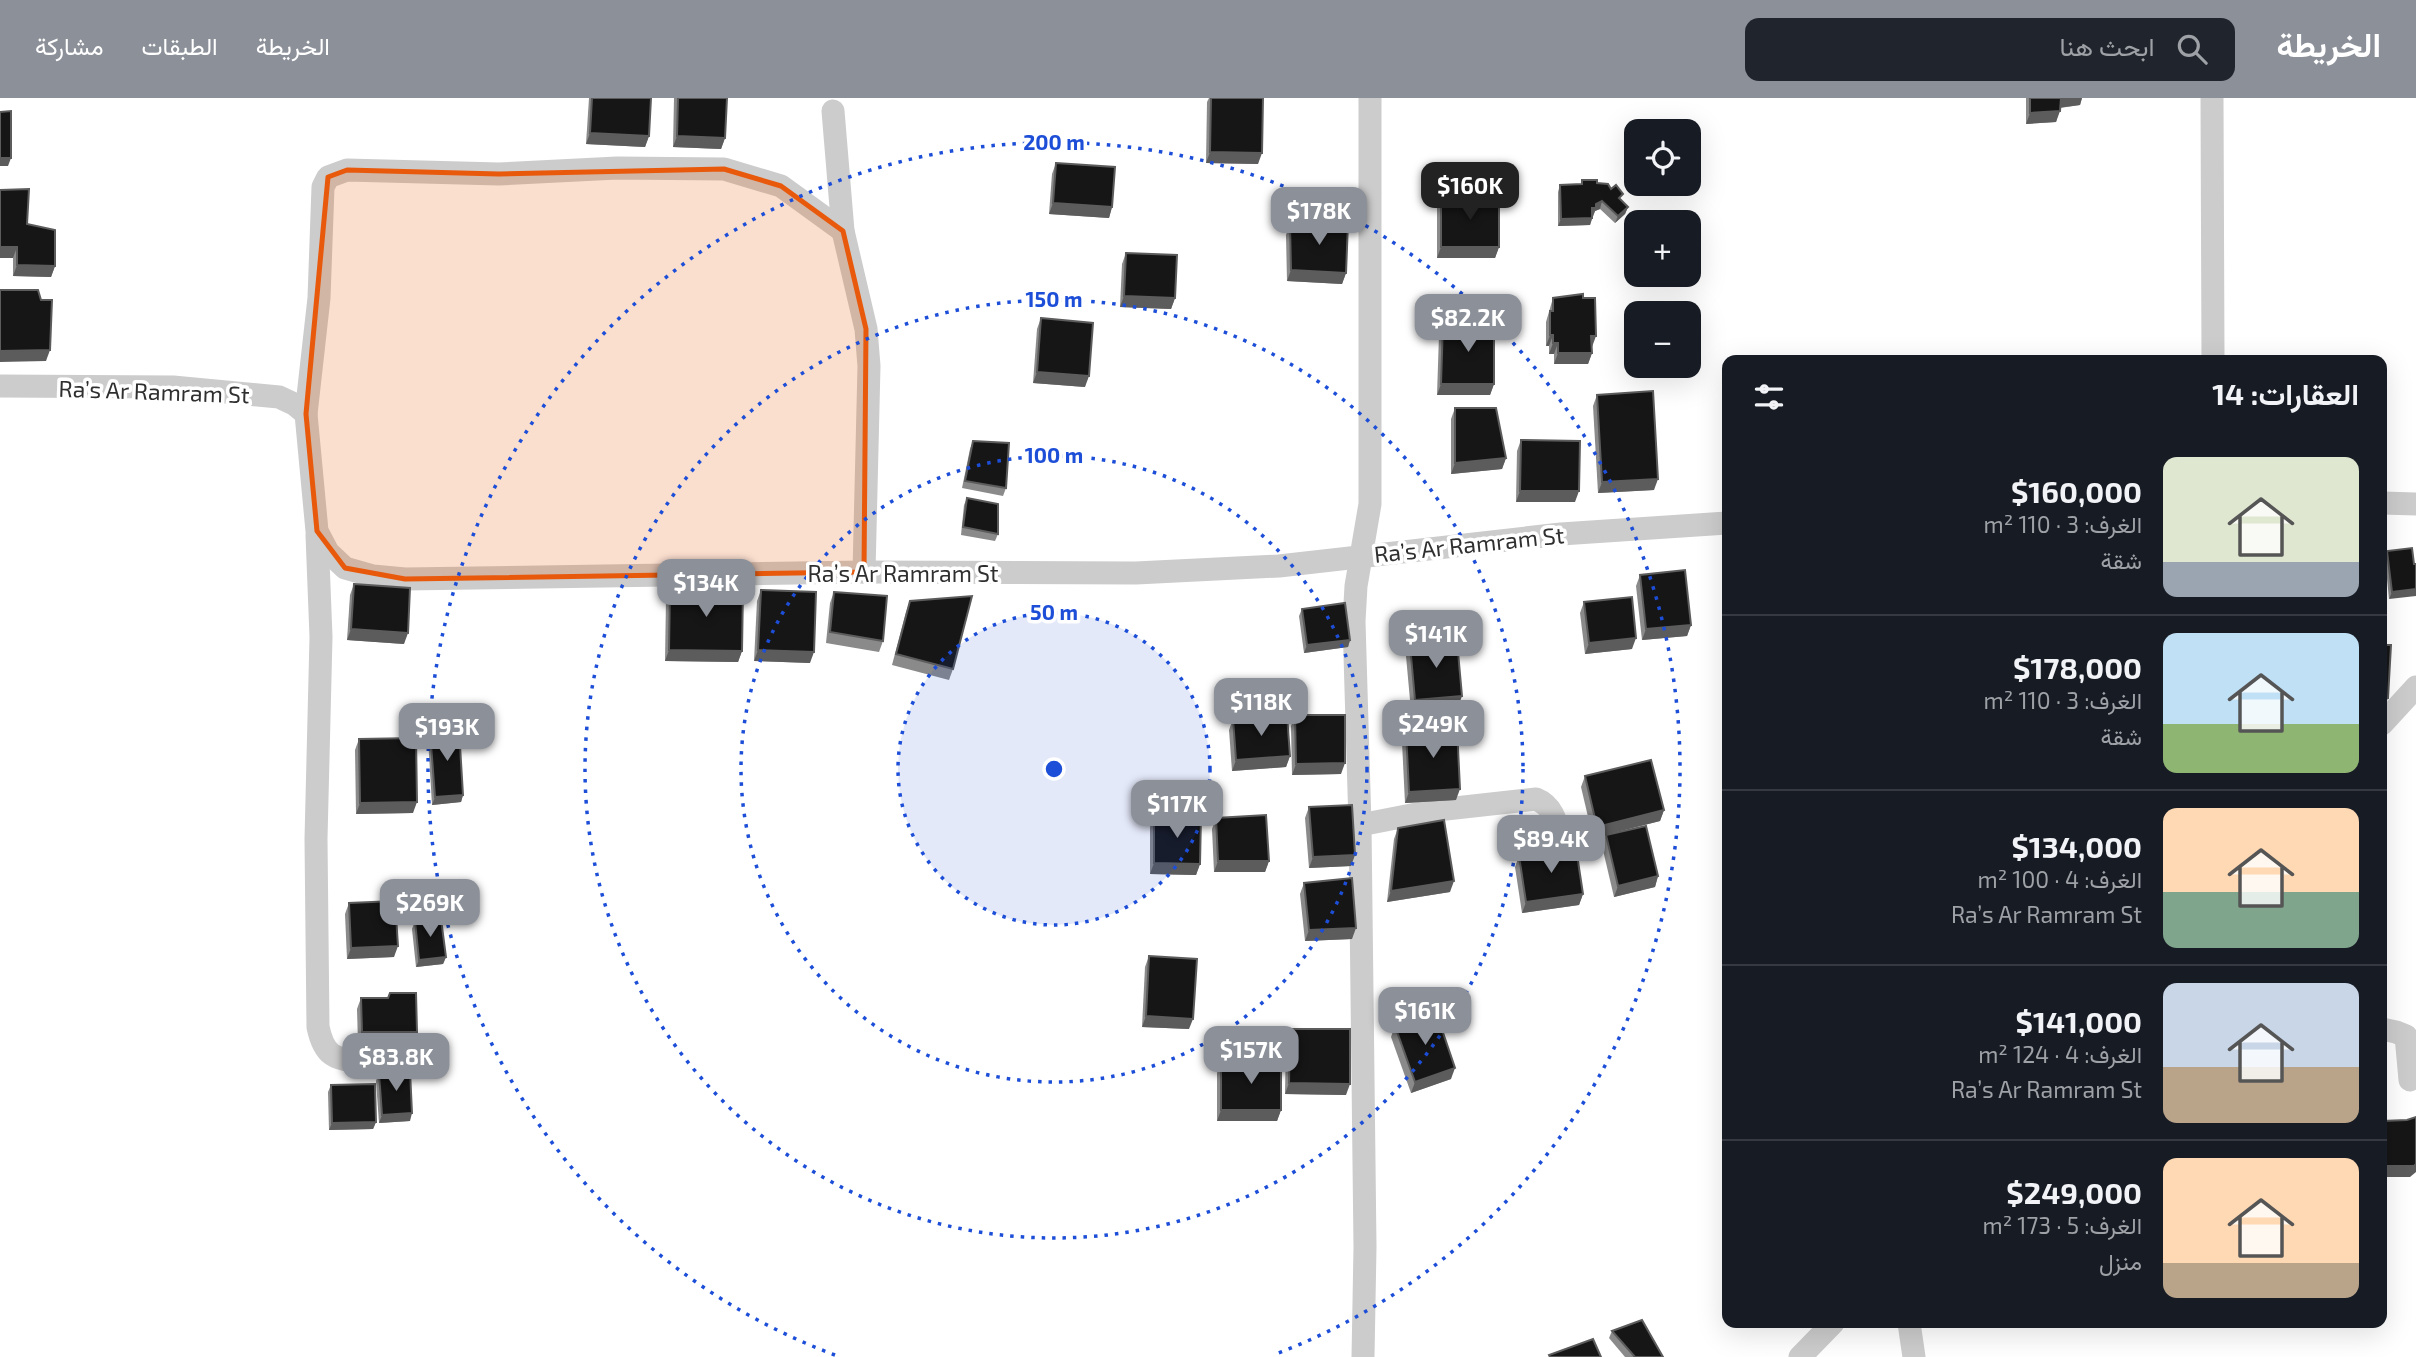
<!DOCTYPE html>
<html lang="ar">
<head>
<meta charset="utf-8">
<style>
  :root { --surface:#171b24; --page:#20242c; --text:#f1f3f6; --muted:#9ea1a6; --line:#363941; --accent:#8c9099 }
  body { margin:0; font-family:"Exo 2",Vazirmatn,sans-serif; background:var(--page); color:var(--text); direction:rtl; height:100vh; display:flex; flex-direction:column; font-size:26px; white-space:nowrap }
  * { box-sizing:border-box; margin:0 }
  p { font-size:23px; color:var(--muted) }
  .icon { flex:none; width:38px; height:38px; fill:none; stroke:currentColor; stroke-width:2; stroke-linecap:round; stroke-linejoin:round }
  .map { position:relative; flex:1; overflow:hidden; direction:ltr }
  .drawer { position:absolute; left:1722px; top:257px; width:665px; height:973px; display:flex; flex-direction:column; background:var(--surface); border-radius:14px; box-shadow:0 7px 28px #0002; direction:rtl }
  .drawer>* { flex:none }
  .buttons { position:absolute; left:1624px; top:21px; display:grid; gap:14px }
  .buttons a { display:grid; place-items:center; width:77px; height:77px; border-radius:14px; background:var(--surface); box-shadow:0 7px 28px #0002; font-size:35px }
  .price { position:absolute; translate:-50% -60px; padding:0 16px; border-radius:14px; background:var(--accent); color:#fff; font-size:23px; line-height:46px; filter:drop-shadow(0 2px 4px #0008) }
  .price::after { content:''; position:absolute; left:50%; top:42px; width:21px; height:16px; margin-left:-10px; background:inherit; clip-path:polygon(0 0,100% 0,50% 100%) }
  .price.current { background:#222; color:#fff }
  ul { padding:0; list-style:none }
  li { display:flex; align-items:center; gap:21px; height:175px; padding:0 28px }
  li+li { border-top:2px solid var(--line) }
  li span { display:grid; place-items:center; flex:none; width:196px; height:140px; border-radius:14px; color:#555 }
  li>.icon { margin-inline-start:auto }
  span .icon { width:84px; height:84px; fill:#fffc; stroke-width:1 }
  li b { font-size:30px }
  h2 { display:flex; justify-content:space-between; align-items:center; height:84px; padding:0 28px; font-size:30px }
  header { display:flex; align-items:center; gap:42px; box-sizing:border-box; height:98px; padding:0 35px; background:var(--accent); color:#fff }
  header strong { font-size:33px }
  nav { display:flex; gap:38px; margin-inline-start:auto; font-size:24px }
  .search { width:490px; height:63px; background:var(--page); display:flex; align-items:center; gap:18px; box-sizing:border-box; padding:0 24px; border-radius:14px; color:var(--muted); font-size:26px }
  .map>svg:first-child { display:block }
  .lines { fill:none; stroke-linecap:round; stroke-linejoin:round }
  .minor { stroke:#ccc; stroke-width:23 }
  .wall { fill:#8a8a8a }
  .shaded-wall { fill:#5c5c5c }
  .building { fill:#161616; stroke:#5c5c5c; stroke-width:2 }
  .marked { fill:#e8590c; fill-opacity:0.2; stroke:#e8590c; stroke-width:5; stroke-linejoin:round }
  .ring { fill:none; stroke:#1d4ed8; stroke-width:3.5; stroke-dasharray:3.5 7 }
  .labels { text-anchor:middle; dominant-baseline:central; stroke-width:7; stroke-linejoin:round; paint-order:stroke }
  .street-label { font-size:23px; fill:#2f2f2f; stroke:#fff }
  .centre { fill:#1d4ed8; stroke:#fff; stroke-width:3.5 }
  .ring-label { font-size:21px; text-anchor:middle; font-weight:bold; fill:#1d4ed8; stroke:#fff; stroke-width:7; stroke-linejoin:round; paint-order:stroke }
</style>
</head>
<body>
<header>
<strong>الخريطة</strong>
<div class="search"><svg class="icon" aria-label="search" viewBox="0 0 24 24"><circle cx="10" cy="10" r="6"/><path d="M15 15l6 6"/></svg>ابحث هنا</div>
<nav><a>الخريطة</a><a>الطبقات</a><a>مشاركة</a></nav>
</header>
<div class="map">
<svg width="2416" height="1259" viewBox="0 0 2416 1259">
  <rect width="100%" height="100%" fill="#fff"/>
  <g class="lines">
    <!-- minor -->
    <g class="minor">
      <path d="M2212 0 2213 262"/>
      <path d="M833 13 843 133 866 231 869 268 864 474"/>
      <path d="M0 288 173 289 279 299 294 306 306 316 317 433 328 454 345 470 373 478 405 481 864 474 1136 475 1279 468 1561 436 1727 425"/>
      <path d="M306 316 319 200 323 89 328 79 347 72 499 76 617 70 724 71 781 88 843 133"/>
      <path d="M2382 405 2416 406"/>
      <path d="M317 437 321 539 316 741 318 929C325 962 337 960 368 966"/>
      <path d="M2382 626 2416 589"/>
      <path d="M1360 727 1437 712 1536 701C1556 709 1557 730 1563 749"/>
      <path d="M2382 931 2396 934 2406 938 2410 982"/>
      <path d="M1909 1225 1914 1259"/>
      <path d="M1363 1259 1365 1149 1360 727 1354 523 1356 488 1370 406V0"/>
      <path d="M1800 1259 1833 1225"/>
    </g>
  </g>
  <!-- wall -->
  <g class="wall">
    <path d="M589 0H651L649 38 645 49 586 46Z"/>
    <path d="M674 0H727L725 40 721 51 673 49Z"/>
    <path d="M1209 0H1263L1258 66 1206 65 1207 4Z"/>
    <path d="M2026 0H2082L2080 7 2060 10 2056 24 2026 26Z"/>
    <path d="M1056 65 1112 109 1109 120 1049 116 1052 76Z"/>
    <path d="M1582 82 1597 85 1611 91 1628 109 1625 116 1615 125 1600 111 1595 113 1590 127 1558 128V94L1560 87 1581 86Z"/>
    <path d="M0 92 27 126 55 168 51 179 13 178V160H0Z"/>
    <path d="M1441 99 1499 149 1495 160H1437V110Z"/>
    <path d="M1290 126 1346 175 1342 186 1287 183 1286 137Z"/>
    <path d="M1126 155 1175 200 1171 211 1120 209 1122 166Z"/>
    <path d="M1553 200 1592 249V255L1588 266H1554V256H1549V248H1546V224Z"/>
    <path d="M1041 220 1085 289 1033 285 1037 231Z"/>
    <path d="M1443 226 1494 286 1490 297H1437L1439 237Z"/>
    <path d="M1597 297 1654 392 1598 395 1593 308Z"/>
    <path d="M1455 310 1506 360 1502 371 1451 376V321Z"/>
    <path d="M1521 342 1575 404H1516L1517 353Z"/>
    <path d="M973 343 1006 390 1003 398 962 390 970 351Z"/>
    <path d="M967 400 998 436 995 443 961 437 964 407Z"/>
    <path d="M2387 453 2414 466 2389 501 2385 460Z"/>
    <path d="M1640 477 1691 527 1687 538 1642 542 1636 488Z"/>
    <path d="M354 486 404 546 347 542 350 497Z"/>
    <path d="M670 490 742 553 738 564 665 563 666 501Z"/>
    <path d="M761 492 810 565 754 563 757 503Z"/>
    <path d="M834 494 883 543 879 554 826 545 830 505Z"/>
    <path d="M910 503 953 571 949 582 892 567 906 514Z"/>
    <path d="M1584 504 1632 551 1585 556 1580 515Z"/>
    <path d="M1302 511 1350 542 1348 549 1304 555 1299 518Z"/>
    <path d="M1410 547 1458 609 1411 613 1406 558Z"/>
    <path d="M1295 617 1341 676 1292 677 1291 628Z"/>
    <path d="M1233 621 1290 658 1286 669 1232 673 1229 632Z"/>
    <path d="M430 633 463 697 461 704 432 707 428 640Z"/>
    <path d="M1406 633 1456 702 1405 705 1402 644Z"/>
    <path d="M359 641 413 715 356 716 355 652Z"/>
    <path d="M1585 678 1664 712 1660 723 1593 740 1581 689Z"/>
    <path d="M1309 709 1351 768 1309 770 1305 720Z"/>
    <path d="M1154 718 1200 766 1196 777 1150 776V729Z"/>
    <path d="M1216 720 1269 763 1265 774H1214L1212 731Z"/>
    <path d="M1398 730 1450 794 1387 804 1394 741Z"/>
    <path d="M1606 737 1658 778 1655 789 1614 799 1602 748Z"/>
    <path d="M1519 758 1583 796 1579 807 1522 815 1515 769Z"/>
    <path d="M1304 785 1352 841 1305 843 1300 796Z"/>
    <path d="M349 805 394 859 347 861 345 816Z"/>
    <path d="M415 823 446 859 443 866 416 869 412 831Z"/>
    <path d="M1149 858 1189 931 1142 929 1145 869Z"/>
    <path d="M361 900 413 945H358L357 911Z"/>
    <path d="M1395 928 1451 981 1411 995 1391 939Z"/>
    <path d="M1290 931 1346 997 1285 996 1286 942Z"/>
    <path d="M1221 964 1281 1012 1277 1023H1217V975Z"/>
    <path d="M379 975 410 1023 379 1025 376 983Z"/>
    <path d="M331 987 376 1024 373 1031 329 1032 328 994Z"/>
    <path d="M1612 1233 1663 1259H1625L1609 1240Z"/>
  </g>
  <!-- shaded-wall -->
  <g class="shaded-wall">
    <path d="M2060 0H2082L2080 7 2057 10Z"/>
    <path d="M2060 13 2056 24 2026 26 2030 15Z"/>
    <path d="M590 35 649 38 645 49 586 46Z"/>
    <path d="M677 38 725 40 721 51 673 49Z"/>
    <path d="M1210 54 1262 55 1258 66 1206 65Z"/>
    <path d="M0 60H11L8 68H0Z"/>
    <path d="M1602 103 1600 111 1595 113 1593 118H1589L1592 110 1596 106Z"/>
    <path d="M1053 105 1112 109 1109 120 1049 116Z"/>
    <path d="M1628 109 1625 116 1615 125 1618 118Z"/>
    <path d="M1592 120 1590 127 1558 128 1561 121Z"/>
    <path d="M0 149H17L13 160H0Z"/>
    <path d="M1441 149H1499L1495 160H1437Z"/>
    <path d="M17 167 55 168 51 179 13 178Z"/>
    <path d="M1291 172 1346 175 1342 186 1287 183Z"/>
    <path d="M1124 198 1175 200 1171 211 1120 209Z"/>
    <path d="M1550 237H1553L1549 248H1546Z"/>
    <path d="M1591 238H1596L1592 249Z"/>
    <path d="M1553 245H1558L1554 256H1549Z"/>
    <path d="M50 252 46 263 0 264V253Z"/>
    <path d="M1558 255H1592L1588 266H1554Z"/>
    <path d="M1037 274 1089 278 1085 289 1033 285Z"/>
    <path d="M1441 286H1494L1490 297H1437Z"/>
    <path d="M1506 360 1502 371 1451 376 1455 365Z"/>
    <path d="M1658 381 1654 392 1598 395 1602 384Z"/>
    <path d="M1520 393H1579L1575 404H1516Z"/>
    <path d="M2416 491V498L2389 501 2392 494Z"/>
    <path d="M1691 527 1687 538 1642 542 1646 531Z"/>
    <path d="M351 531 408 535 404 546 347 542Z"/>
    <path d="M1636 540 1632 551 1585 556 1589 545Z"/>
    <path d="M1350 542 1348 549 1304 555 1307 547Z"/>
    <path d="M669 552 742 553 738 564 665 563Z"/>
    <path d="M758 552 814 554 810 565 754 563Z"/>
    <path d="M1462 598 1458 609 1411 613 1415 602Z"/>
    <path d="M2382 600H2388L2384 611H2382Z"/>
    <path d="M1290 658 1286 669 1232 673 1236 662Z"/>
    <path d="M1345 665 1341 676 1292 677 1296 666Z"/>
    <path d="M1460 691 1456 702 1405 705 1409 694Z"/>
    <path d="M463 697 461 704 432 707 435 699Z"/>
    <path d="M417 704 413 715 356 716 360 705Z"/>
    <path d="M1664 712 1660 723 1593 740 1597 729Z"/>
    <path d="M1355 757 1351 768 1309 770 1313 759Z"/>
    <path d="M1218 763H1269L1265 774H1214Z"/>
    <path d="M1154 765 1200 766 1196 777 1150 776Z"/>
    <path d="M1658 778 1655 789 1614 799 1618 788Z"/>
    <path d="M1454 783 1450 794 1387 804 1391 793Z"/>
    <path d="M1583 796 1579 807 1522 815 1526 804Z"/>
    <path d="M1356 830 1352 841 1305 843 1309 832Z"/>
    <path d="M398 848 394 859 347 861 351 850Z"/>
    <path d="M446 859 443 866 416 869 419 862Z"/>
    <path d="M1146 918 1193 921 1189 931 1142 929Z"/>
    <path d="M362 934H417L413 945H358Z"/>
    <path d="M1455 970 1451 981 1411 995 1415 984Z"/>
    <path d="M1289 985 1350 986 1346 997 1285 996Z"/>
    <path d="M1221 1012H1281L1277 1023H1217Z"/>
    <path d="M412 1015 410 1023 379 1025 382 1017Z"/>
    <path d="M376 1024 373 1031 329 1032 332 1025Z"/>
    <path d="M2416 1066V1074L2410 1079H2382V1069L2386 1068Z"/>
  </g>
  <!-- building -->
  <g class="building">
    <path d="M592 0H651L649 38 590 35Z"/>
    <path d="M678 0H727L725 40 677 38Z"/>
    <path d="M1211 0H1263L1262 55 1210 54Z"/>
    <path d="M2030 0H2061L2060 13 2030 15Z"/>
    <path d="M11 13V60H0V14Z"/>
    <path d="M1056 65 1115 69 1112 109 1053 105Z"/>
    <path d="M1582 82H1597V85L1608 86 1611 91 1616 87 1623 96 1619 100 1628 109 1618 118 1602 103 1596 106V110H1592V120L1561 121 1560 87 1582 86Z"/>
    <path d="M29 91 27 126 55 132V168L17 167V149H0V92Z"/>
    <rect x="1441" y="99" width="58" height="50"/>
    <path d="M1348 125 1346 175 1291 172 1290 126Z"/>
    <path d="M1126 155 1177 157 1175 200 1124 198Z"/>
    <path d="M0 192H38L41 202H52L50 252 0 253Z"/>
    <path d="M1583 196V200H1595L1596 238H1591L1592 255H1558V245H1553V237H1550V213H1553V200Z"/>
    <path d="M1041 220 1093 225 1089 278 1037 274Z"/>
    <path d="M1443 226 1494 227V286H1441Z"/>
    <path d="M1653 293 1658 381 1602 384 1597 297Z"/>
    <path d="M1455 310H1496L1506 360 1455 365Z"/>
    <path d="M1521 342 1580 343 1579 393H1520Z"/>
    <path d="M973 343 1009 345 1006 390 965 383Z"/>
    <path d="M967 400 998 406V436L963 429Z"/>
    <path d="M2412 450 2414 466H2416V491L2392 494 2387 453Z"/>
    <path d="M1685 472 1691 527 1646 531 1640 477Z"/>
    <path d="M354 486 410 490 408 535 351 531Z"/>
    <path d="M670 490 743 491 742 553 669 552Z"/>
    <path d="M761 492 816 494 814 554 758 552Z"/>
    <path d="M834 494 887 498 883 543 830 534Z"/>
    <path d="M972 498 953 571 896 556 910 503Z"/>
    <path d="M1632 499 1636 540 1589 545 1584 504Z"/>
    <path d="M1345 505 1350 542 1307 547 1302 511Z"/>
    <path d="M1457 543 1462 598 1415 602 1410 547Z"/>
    <path d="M2382 547H2391L2388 600H2382Z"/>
    <path d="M1287 617 1290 658 1236 662 1233 621Z"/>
    <path d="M1295 617H1345V665L1296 666Z"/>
    <path d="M1457 630 1460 691 1409 694 1406 633Z"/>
    <path d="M459 631 463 697 435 699 430 633Z"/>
    <path d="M416 640 417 704 360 705 359 641Z"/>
    <path d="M1651 662 1664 712 1597 729 1585 678Z"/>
    <path d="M1352 707 1355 757 1313 759 1309 709Z"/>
    <path d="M1266 717 1269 763H1218L1216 720Z"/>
    <path d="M1154 718H1201L1200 766 1154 765Z"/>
    <path d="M1444 722 1454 783 1391 793 1398 730Z"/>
    <path d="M1646 728 1658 778 1618 788 1606 737Z"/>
    <path d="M1576 750 1583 796 1526 804 1519 758Z"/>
    <path d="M1352 780 1356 830 1309 832 1304 785Z"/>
    <path d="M395 803 398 848 351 850 349 805Z"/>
    <path d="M441 821 446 859 419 862 415 823Z"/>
    <path d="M1149 858 1197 861 1193 921 1146 918Z"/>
    <path d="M390 895H416L417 934H362L361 900H388Z"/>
    <path d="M1436 914 1455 970 1415 984 1395 928Z"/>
    <path d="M1290 931H1350V986L1289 985Z"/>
    <rect x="1221" y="964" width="60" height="48"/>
    <path d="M410 973 412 1015 382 1017 379 975Z"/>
    <path d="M375 986 376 1024 332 1025 331 987Z"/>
    <path d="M2416 1019V1066L2414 1068H2386L2382 1069V1023L2407 1022Z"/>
    <path d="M1642 1222 1663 1259H1635L1612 1233Z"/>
    <path d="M1593 1241 1601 1259H1550L1549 1257Z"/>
  </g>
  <!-- marked area -->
  <path class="marked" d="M724 71 781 88 843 133 866 231 864 474 405 481 345 470 317 433 306 316 328 79 347 72 499 76Z"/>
  <!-- distance rings -->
  <circle cx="1054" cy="671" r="156" fill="#1d4ed8" fill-opacity=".12"/>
  <g class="ring">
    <circle cx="1054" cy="671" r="156"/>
    <circle cx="1054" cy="671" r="313"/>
    <circle cx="1054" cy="671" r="469"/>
    <path d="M835 1257A626 626 0 1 1 1273 1257"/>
  </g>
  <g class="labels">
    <!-- street labels -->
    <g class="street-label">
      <text transform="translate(154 293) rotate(2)">Ra’s Ar Ramram St</text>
      <text transform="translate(1469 446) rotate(-6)">Ra’s Ar Ramram St</text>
      <text x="903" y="475">Ra’s Ar Ramram St</text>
    </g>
  </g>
  <circle cx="1054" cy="671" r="10" class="centre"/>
  <g class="ring-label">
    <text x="1054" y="52">200 m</text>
    <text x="1054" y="209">150 m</text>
    <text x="1054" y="365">100 m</text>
    <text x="1054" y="522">50 m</text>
  </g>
</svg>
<div class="buttons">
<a><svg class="icon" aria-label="locate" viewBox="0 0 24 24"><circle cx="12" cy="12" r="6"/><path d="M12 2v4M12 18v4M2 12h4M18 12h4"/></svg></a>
<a>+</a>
<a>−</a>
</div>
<b class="price current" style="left:1470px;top:124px">$160K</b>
<b class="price" style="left:1319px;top:149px">$178K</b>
<b class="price" style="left:1468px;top:256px">$82.2K</b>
<b class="price" style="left:706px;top:521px">$134K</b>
<b class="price" style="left:1436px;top:572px">$141K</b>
<b class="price" style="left:1261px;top:640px">$118K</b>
<b class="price" style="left:1433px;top:662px">$249K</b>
<b class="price" style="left:447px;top:665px">$193K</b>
<b class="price" style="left:1177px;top:742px">$117K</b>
<b class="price" style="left:1551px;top:777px">$89.4K</b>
<b class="price" style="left:430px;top:841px">$269K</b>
<b class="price" style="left:1425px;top:949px">$161K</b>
<b class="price" style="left:1251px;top:988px">$157K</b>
<b class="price" style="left:396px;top:995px">$83.8K</b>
<section class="drawer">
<h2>العقارات: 14<svg class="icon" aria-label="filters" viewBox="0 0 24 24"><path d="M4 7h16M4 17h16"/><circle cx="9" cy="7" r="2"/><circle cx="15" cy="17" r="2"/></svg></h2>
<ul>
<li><span style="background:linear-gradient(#dfe7d0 75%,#9aa5b1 0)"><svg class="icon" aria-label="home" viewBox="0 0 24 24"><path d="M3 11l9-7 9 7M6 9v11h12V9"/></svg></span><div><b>$160,000</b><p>الغرف: 3 · 110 m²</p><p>شقة</p></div></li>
<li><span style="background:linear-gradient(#bfe0f5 65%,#8fb573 0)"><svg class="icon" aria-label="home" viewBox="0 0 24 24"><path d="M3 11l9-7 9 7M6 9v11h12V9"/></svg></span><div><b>$178,000</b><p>الغرف: 3 · 110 m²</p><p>شقة</p></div></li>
<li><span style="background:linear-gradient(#ffd9b3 60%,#7fa58c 0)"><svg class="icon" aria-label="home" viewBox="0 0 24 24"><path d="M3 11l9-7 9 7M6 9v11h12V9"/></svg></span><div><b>$134,000</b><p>الغرف: 4 · 100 m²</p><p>Ra’s Ar Ramram St</p></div></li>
<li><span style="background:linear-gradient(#c9d6e8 60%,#b9a48a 0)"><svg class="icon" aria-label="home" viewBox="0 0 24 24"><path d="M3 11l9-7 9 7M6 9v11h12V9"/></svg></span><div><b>$141,000</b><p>الغرف: 4 · 124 m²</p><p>Ra’s Ar Ramram St</p></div></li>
<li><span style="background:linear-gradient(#ffd9b3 75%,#b9a48a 0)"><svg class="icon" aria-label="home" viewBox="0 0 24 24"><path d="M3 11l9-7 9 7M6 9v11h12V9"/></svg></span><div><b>$249,000</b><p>الغرف: 5 · 173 m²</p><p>منزل</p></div></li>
</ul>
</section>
</div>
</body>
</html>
